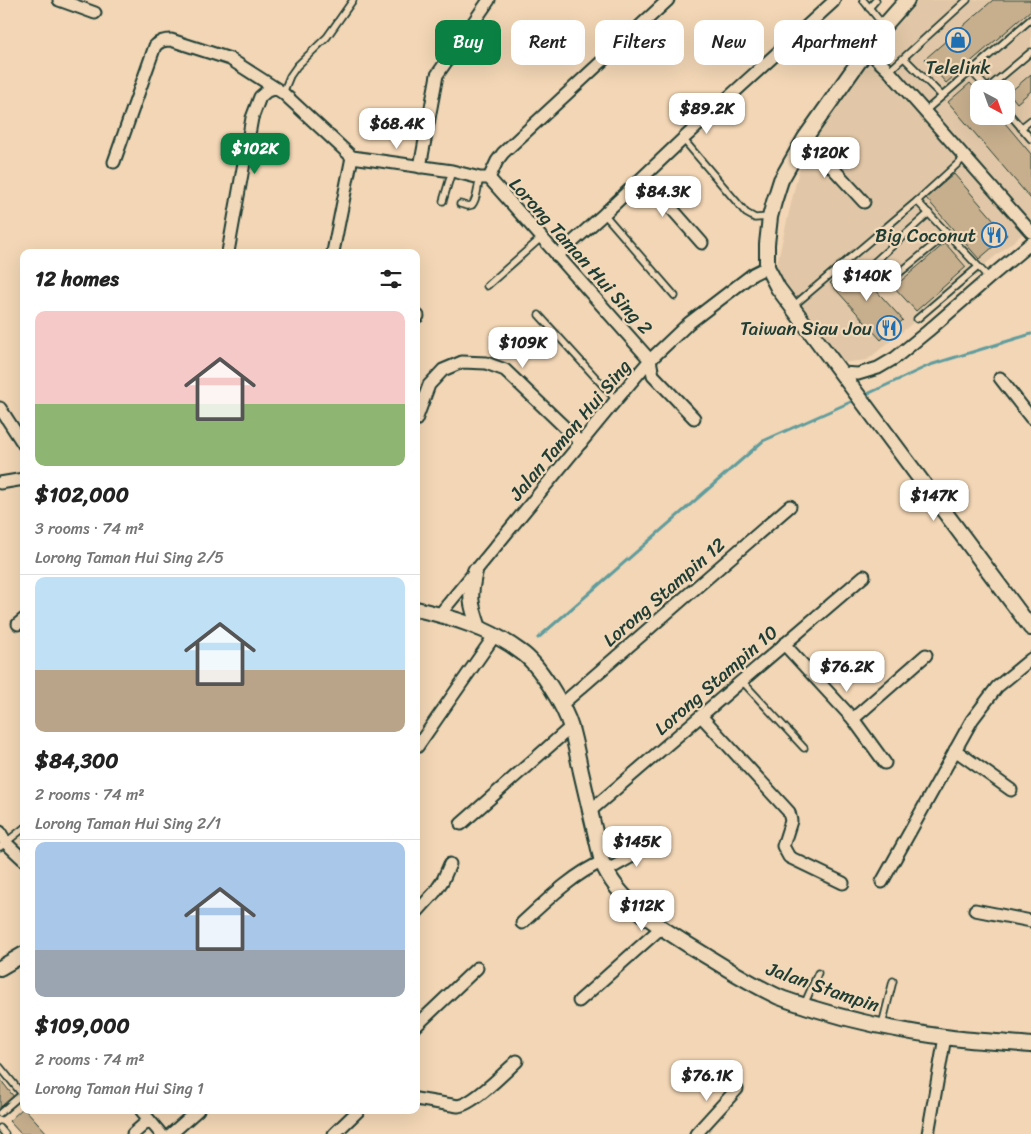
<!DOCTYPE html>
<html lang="en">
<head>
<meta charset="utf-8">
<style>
  :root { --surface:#fff; --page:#f6f6f6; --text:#222; --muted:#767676; --line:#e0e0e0; --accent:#0b8043 }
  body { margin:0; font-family:Sriracha,sans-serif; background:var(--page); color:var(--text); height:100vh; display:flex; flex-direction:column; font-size:19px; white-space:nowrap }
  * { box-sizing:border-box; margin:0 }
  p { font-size:16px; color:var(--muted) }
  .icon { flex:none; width:28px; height:28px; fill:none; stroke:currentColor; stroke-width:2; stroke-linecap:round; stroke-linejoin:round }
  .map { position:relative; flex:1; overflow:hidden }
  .sheet { position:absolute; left:20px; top:249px; width:400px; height:865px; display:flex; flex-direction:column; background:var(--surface); border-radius:10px; box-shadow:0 5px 20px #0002 }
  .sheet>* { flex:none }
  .banner { position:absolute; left:435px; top:20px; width:475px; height:45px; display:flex; gap:10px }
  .needle { width:32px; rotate:139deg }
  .tools { position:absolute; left:970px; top:80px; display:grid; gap:10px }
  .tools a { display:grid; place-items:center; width:45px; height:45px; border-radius:10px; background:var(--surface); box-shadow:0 5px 20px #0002; font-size:25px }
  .price { position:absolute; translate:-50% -42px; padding:0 11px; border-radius:10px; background:#fff; color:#222; font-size:16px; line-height:32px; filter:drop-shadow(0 1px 2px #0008) }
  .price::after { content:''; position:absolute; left:50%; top:30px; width:15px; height:11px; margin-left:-8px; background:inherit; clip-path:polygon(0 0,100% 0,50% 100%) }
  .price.active { background:var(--accent); color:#fff }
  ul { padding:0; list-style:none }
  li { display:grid; align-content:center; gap:10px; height:265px; padding:0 15px }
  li+li { border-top:1px solid var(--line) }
  li span { display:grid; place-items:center; height:155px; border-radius:10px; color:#555 }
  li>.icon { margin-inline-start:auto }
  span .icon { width:90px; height:90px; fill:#fffc; stroke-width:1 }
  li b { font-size:21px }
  h2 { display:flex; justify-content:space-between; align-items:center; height:60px; padding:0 15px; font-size:21px }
  .tag { padding:0 18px; border-radius:10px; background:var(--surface); box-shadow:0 5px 20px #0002; font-size:18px; line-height:45px }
  .tag.active { background:var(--accent); color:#fff }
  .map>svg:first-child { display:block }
  .built { fill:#e1c7a7; fill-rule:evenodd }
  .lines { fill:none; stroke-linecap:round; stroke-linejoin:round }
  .stream { stroke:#609c9d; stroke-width:3 }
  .building { fill:#c7af8d; stroke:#1f3d34 }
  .service-casing { stroke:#1f3d34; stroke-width:9 }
  .minor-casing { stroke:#1f3d34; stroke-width:15 }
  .tertiary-casing { stroke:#1f3d34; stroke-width:18 }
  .service { stroke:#f1d8b9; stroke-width:5.5 }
  .minor { stroke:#f1d8b9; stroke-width:11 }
  .tertiary { stroke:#f1d8b9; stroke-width:14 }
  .labels { text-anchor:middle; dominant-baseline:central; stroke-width:4.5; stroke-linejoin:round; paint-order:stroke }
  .poi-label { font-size:19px; fill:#1f3d34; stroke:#f1d8b9; text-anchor:end }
  .street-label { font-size:19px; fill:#1f3d34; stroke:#f1d8b9 }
</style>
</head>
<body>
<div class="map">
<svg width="1031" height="1134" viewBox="0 0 1031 1134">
  <rect width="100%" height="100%" fill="#f2d6b5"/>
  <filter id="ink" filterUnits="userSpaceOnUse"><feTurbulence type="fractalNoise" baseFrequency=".02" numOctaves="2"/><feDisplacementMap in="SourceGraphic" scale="10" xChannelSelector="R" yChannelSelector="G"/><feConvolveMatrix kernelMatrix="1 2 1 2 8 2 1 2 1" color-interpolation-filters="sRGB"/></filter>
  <g filter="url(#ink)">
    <!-- built -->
    <path class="built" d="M918 0H1031V227L867 360 840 363 776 268 802 157 876 49ZM979 89H1006V116H979Z"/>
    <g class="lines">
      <!-- stream -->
      <g class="stream">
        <path d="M863 396 930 365 1031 334"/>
        <path d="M538 638 763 441 855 400"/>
      </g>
    </g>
    <!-- building -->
    <g class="building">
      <path d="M993 0H1031V10L946 83 925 59Z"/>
      <path d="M1031 74V91L1017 103 1009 93Z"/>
      <path d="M970 83 979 93V116H999L1031 154V199L948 102Z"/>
      <path d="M954 174 1007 235 979 259 926 198Z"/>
      <path d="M945 243 966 267 916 311 894 287Z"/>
      <path d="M852 264 903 320 881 340 830 283Z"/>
      <path d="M0 1079 14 1097 0 1110Z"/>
      <path d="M24 1107V1110H26L47 1133 45 1134H21L9 1121Z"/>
    </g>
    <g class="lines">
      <defs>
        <g id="service">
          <path d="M863 0 884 26"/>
          <path d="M869 8 876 0"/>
          <path d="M904 58 942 96"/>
          <path d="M889 71 967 0"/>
          <path d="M971 71 988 89"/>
          <path d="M988 88 1031 52"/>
          <path d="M283 93 290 76 297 66 327 37 353 0"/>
          <path d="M1006 110 1031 139"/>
          <path d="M924 112 971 71 1031 19"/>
          <path d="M1021 128 1031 120"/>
          <path d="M683 139 746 213 755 218 770 217"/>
          <path d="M443 201 452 171"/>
          <path d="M917 201 989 278"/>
          <path d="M460 204 468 206 472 205C478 198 477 187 480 178"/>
          <path d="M604 214 675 296"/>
          <path d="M870 266 929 213"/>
          <path d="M886 284 948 233"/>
          <path d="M487 286 541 238"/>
          <path d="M792 307 917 201 964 158"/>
          <path d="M539 315 616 400"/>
          <path d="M917 319 978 267"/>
          <path d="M742 681 804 748"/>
          <path d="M0 847 24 828"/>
          <path d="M804 1005 818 973"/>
          <path d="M882 1025 893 981"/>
          <path d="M0 1067 22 1094 0 1113"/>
          <path d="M0 1128 5 1134"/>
        </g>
        <g id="minor">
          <path d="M59 0 95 13"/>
          <path d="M867 50 889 71 1031 232"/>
          <path d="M805 138 864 202"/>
          <path d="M114 162 155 46C160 41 164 40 171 40L230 59 283 93 352 157 452 171 480 178H489L650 360 653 375 694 418"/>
          <path d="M420 167 437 75 489 0"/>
          <path d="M644 177 702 243"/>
          <path d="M489 178 497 161 503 153 668 0"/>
          <path d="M228 252 252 118 260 97 267 91 276 89"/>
          <path d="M333 252 352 157"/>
          <path d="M557 256 604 214 683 139 833 2 834 0"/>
          <path d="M416 316H418"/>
          <path d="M841 373 858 374 878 368 895 358 928 331 989 278 1031 243"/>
          <path d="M1000 378 1031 418"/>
          <path d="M0 408 24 445"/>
          <path d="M416 420 429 385 443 370 462 362 486 363 505 370 581 443"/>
          <path d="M0 483 24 479"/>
          <path d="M440 614 616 400 650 360 689 323 753 274 767 267"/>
          <path d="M18 624 24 619"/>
          <path d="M784 644 853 719 885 763"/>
          <path d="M561 705 790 506"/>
          <path d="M701 716 789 812 791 821 783 846 789 857 843 883"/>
          <path d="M853 719 926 655"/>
          <path d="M417 747 495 635"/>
          <path d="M955 750 1011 790"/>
          <path d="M590 811 864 576"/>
          <path d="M461 824 571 727"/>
          <path d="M0 832 6 843 24 860"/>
          <path d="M606 871 629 858 652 840"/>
          <path d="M882 882 972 720 997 687 1031 659"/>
          <path d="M975 910 1031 921"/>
          <path d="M416 913 435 892 443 880 450 864"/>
          <path d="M522 923C545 902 573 874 602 862"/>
          <path d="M579 1001 661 928"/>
          <path d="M416 1026 477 968"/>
          <path d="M416 1099 458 1106C474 1104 504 1073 517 1061"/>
          <path d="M141 1110 161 1134"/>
          <path d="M133 1134 149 1120"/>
          <path d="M171 1134 198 1110"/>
          <path d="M334 1134 359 1110"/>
          <path d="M696 1134 737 1089"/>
          <path d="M928 1134 945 1037"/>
        </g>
        <g id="tertiary">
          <path d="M907 0 884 26 867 50 805 138 781 180 774 202 770 217 767 244V267L778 288 1031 628"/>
          <path d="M475 571C469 598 470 602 479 628"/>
          <path d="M416 609C455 618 489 628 521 652 539 664 565 707 571 728 575 742 578 758 581 772 588 802 595 832 602 862 618 901 656 925 690 946 720 964 748 983 779 997 791 1002 803 1005 815 1009 857 1022 900 1031 944 1037 973 1041 1002 1042 1031 1045"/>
          <path d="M0 968 24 954"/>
        </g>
      </defs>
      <!-- service casing -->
      <use href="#service" class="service-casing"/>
      <!-- minor casing -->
      <use href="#minor" class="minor-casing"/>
      <!-- tertiary casing -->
      <use href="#tertiary" class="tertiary-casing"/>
      <!-- service -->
      <use href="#service" class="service"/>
      <!-- minor -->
      <use href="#minor" class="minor"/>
      <!-- tertiary -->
      <use href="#tertiary" class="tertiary"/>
    </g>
  </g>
  <!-- icons -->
  <defs>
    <symbol id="shop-ring" viewBox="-11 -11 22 22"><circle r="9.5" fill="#f1d8b9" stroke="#1f6fb2" stroke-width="1.5"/><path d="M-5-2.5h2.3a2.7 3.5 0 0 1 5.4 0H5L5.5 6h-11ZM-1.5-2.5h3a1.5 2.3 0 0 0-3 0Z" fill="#1f6fb2"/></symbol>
    <symbol id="restaurant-ring" viewBox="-11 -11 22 22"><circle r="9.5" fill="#f1d8b9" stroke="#1f6fb2" stroke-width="1.5"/><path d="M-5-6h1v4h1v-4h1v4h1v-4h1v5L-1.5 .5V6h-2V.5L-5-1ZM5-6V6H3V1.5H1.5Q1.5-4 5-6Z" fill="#1f6fb2"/></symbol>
  </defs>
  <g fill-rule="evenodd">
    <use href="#shop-ring" x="944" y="26" width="28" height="28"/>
    <use href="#restaurant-ring" x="980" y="221" width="28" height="28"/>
    <use href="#restaurant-ring" x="875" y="314" width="28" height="28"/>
  </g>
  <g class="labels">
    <!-- poi labels -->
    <g class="poi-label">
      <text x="958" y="67" text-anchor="middle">Telelink</text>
      <text x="976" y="235">Big Coconut</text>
      <text x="872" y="328">Taiwan Siau Jou</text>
    </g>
    <!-- street labels -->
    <g class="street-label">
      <text transform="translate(581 256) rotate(48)">Lorong Taman Hui Sing 2</text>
      <text transform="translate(570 430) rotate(-50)">Jalan Taman Hui Sing</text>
      <text transform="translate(664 592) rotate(-41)">Lorong Stampin 12</text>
      <text transform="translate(716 680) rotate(-41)">Lorong Stampin 10</text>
      <text transform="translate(823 987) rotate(19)">Jalan Stampin</text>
    </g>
  </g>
</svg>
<div class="tools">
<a><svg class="needle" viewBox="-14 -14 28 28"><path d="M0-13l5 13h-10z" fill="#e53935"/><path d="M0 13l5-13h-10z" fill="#767676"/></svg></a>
</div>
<b class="price" style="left:707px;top:135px">$89.2K</b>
<b class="price" style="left:397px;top:150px">$68.4K</b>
<b class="price active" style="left:255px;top:175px">$102K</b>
<b class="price" style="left:825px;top:179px">$120K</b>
<b class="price" style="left:663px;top:218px">$84.3K</b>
<b class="price" style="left:867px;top:302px">$140K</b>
<b class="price" style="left:523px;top:369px">$109K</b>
<b class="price" style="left:934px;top:522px">$147K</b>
<b class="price" style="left:847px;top:693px">$76.2K</b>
<b class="price" style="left:637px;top:868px">$145K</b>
<b class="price" style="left:642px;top:932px">$112K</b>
<b class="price" style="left:707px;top:1102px">$76.1K</b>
<div class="banner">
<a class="tag active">Buy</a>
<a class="tag">Rent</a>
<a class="tag">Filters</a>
<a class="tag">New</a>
<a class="tag">Apartment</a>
</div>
<section class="sheet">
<h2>12 homes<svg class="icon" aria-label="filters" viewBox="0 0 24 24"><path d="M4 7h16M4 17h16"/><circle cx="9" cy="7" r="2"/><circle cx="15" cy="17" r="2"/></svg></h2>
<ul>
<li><span style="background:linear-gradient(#f6c9c9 60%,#8fb573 0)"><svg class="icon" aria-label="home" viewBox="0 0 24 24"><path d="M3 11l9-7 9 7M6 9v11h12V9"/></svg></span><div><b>$102,000</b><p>3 rooms · 74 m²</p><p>Lorong Taman Hui Sing 2/5</p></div></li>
<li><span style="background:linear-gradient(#bfe0f5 60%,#b9a48a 0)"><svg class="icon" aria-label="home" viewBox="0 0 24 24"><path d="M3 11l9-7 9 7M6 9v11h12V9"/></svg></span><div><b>$84,300</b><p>2 rooms · 74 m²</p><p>Lorong Taman Hui Sing 2/1</p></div></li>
<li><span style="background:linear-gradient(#a9c7e8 70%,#9aa5b1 0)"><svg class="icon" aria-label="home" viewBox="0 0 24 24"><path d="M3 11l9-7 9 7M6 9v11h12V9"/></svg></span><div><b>$109,000</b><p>2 rooms · 74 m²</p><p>Lorong Taman Hui Sing 1</p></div></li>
</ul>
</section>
</div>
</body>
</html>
